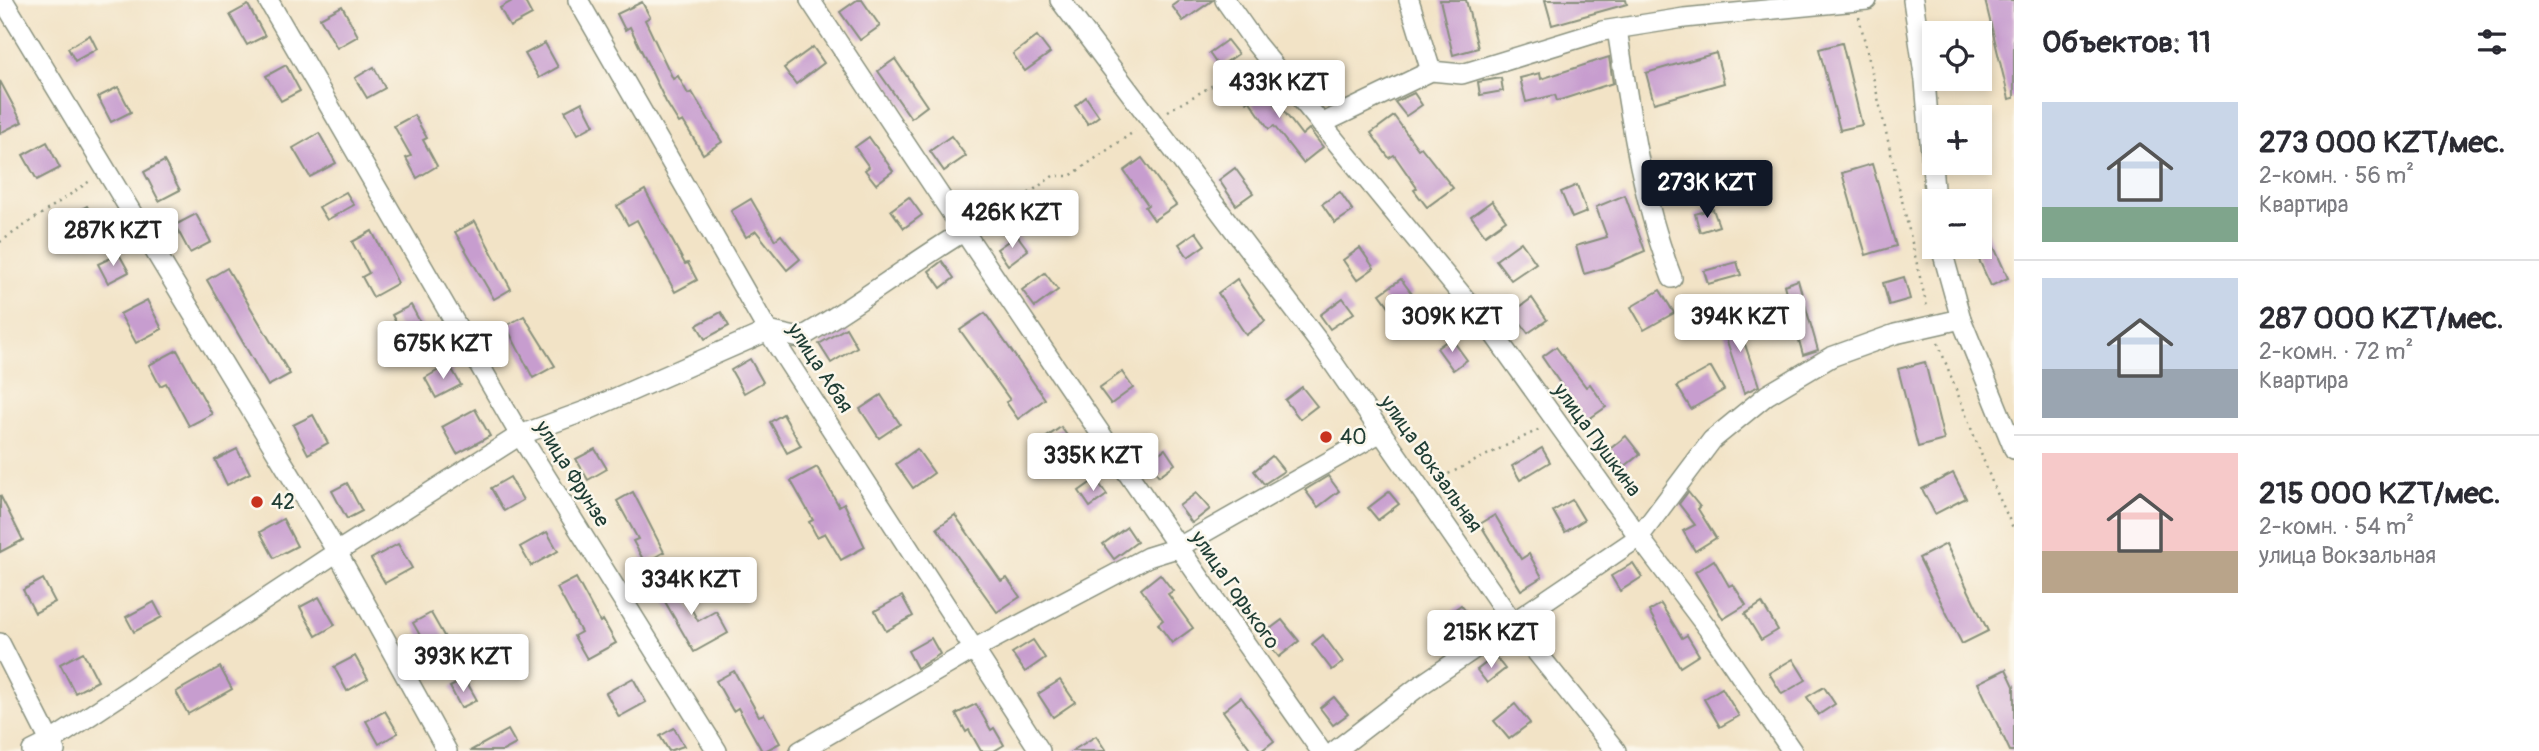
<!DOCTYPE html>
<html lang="ru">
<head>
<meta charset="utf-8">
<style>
  :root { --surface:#fff; --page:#f7f7f7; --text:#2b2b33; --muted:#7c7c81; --line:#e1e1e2; --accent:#111827 }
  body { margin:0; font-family:Pangolin,sans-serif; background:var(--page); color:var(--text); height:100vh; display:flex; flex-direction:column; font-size:26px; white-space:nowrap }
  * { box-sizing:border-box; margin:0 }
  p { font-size:23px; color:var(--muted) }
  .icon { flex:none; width:38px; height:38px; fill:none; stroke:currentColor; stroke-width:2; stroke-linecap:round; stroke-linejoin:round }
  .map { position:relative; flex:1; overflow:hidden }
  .drawer { display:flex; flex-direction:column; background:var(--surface); width:525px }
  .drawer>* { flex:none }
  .fabs { position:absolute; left:1922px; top:21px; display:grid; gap:14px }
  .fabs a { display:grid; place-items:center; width:70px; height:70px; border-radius:0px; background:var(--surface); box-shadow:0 4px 10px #0003; font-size:35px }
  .price { position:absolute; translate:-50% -60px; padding:0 16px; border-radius:7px; background:#fff; color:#222; font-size:23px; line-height:46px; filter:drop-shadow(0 2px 4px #0008) }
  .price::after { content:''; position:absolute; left:50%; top:42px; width:21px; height:16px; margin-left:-10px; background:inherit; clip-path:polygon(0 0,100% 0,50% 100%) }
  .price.current { background:var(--accent); color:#fff }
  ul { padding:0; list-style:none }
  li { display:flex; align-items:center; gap:21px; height:175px; padding:0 28px }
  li+li { border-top:2px solid var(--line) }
  li span { display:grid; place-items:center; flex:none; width:196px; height:140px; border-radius:0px; color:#555 }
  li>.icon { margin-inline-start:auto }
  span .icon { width:84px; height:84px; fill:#fffc; stroke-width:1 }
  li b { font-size:30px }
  h2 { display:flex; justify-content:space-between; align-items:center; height:84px; padding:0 28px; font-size:30px }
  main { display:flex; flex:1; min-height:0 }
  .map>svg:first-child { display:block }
  .building { fill:#c79dcf }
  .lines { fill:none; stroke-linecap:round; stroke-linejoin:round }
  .street-casing { stroke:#88907d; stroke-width:22 }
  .path { stroke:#88907d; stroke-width:2.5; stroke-dasharray:2 5; stroke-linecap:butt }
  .street { stroke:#fff; stroke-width:19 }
  .poi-dot { fill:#c8321e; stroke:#fbf7ec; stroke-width:2.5 }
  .labels { text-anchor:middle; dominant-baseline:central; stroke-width:5; stroke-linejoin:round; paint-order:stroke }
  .street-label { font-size:21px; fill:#1f3d34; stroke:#fbf7ec }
  .poi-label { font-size:21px; fill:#1f3d34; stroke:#fbf7ec; text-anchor:start }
</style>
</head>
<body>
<main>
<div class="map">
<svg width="2014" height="751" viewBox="0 0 2014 751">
  <rect width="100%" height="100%" fill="#fbf7ec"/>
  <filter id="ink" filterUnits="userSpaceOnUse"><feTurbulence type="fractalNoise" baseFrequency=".0143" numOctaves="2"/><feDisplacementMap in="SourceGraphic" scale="14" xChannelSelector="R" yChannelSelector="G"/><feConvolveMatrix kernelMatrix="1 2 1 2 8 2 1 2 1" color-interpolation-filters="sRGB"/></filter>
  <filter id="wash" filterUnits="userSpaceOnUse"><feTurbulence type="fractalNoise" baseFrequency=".00686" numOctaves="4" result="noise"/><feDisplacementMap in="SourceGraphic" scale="28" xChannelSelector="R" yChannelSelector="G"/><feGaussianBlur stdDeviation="1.57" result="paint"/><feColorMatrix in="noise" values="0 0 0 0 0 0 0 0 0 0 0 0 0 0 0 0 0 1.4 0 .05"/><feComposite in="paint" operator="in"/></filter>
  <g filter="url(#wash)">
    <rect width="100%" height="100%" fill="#f2e3c6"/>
    <g id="blocks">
      <!-- building -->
      <g class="building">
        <path d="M514 0H524L532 15 510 27 500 8Z"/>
        <path d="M857 0H862L880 26 860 40 840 12Z"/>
        <path d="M1180 0H1213L1183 21 1172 6Z"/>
        <path d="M1440 0H1466L1478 48 1453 55Z"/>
        <path d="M1545 0H1626L1627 4 1552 25Z"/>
        <path d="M1985 0H2014V98L2009 99Z"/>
        <path d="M642 2 650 17 645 20 673 79 678 76 688 94 692 92 722 142 703 154 683 121 679 123 666 102 630 27 625 30 617 14Z"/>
        <path d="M248 5 265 36 247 45 230 15Z"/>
        <path d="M342 6 358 36 337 48 320 18Z"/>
        <path d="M90 35 97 49 75 61 68 48Z"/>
        <path d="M1037 36 1050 53 1025 71 1013 54Z"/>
        <path d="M1227 40 1238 54 1219 67 1209 53Z"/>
        <path d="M545 43 558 67 539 78 525 54Z"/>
        <path d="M1842 43 1862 125 1840 130 1819 49Z"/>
        <path d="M813 47 824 63 796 84 784 68Z"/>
        <path d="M1716 53 1724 83 1654 103 1646 73Z"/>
        <path d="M1609 57 1613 83 1557 101 1555 95 1526 102 1520 78 1540 73 1541 79Z"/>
        <path d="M895 59 927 106 911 118 878 71Z"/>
        <path d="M286 65 300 91 281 101 266 76Z"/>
        <path d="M374 67 385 88 367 98 355 78Z"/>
        <path d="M1254 75 1277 107 1279 105 1302 135 1309 129 1323 147 1303 163 1274 126 1269 129 1249 100 1247 102 1236 87Z"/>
        <path d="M1501 78 1503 91 1480 95 1478 82Z"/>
        <path d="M0 81 22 122 0 133Z"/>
        <path d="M118 87 131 112 111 122 98 97Z"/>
        <path d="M1414 93 1422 105 1406 116 1395 102Z"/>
        <path d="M1086 97 1099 116 1088 124 1075 106Z"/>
        <path d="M582 102 594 125 578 134 565 111Z"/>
        <path d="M414 115 427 138 423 140 437 166 417 178 406 158 411 156 394 126Z"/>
        <path d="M1394 116 1418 149 1421 147 1453 188 1427 207 1414 190 1417 188 1394 155 1389 158 1371 133Z"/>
        <path d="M319 133 336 163 310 177 293 148Z"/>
        <path d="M951 136 966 156 944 171 930 151Z"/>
        <path d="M869 137 893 171 876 184 865 170 869 167 855 147Z"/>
        <path d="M47 142 60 168 37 180 23 155Z"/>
        <path d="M1142 158 1176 205 1154 220 1145 207 1148 205 1124 171Z"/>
        <path d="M164 161 180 190 159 201 144 172Z"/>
        <path d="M1872 164 1896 246 1866 255 1842 173Z"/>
        <path d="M1235 168 1253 193 1236 205 1219 180Z"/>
        <path d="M1577 185 1587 212 1572 218 1561 192Z"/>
        <path d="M645 190 685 264 688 263 697 280 675 292 637 220 628 225 617 206Z"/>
        <path d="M346 192 354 205 327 220 319 207Z"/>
        <path d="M1340 192 1353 211 1335 223 1322 204Z"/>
        <path d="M1625 195 1645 251 1608 267 1584 274 1576 246 1607 237 1596 207Z"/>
        <path d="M909 197 922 215 904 228 891 210Z"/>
        <path d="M751 199 775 240 781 235 800 259 787 270 756 231 746 237 731 211Z"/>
        <path d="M1492 201 1506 220 1485 235 1471 216Z"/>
        <path d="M87 206 101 232 83 241 70 215Z"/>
        <path d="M1713 209 1719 226 1700 232 1695 214Z"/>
        <path d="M196 214 211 242 190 253 175 225Z"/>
        <path d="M1979 214 2008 278 1991 286 1973 247H1979Z"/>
        <path d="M475 221 511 289 494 299 455 232Z"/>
        <path d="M372 231 398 283 373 297 362 277 369 273 352 242Z"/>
        <path d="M1196 232 1205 245 1188 257 1179 244Z"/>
        <path d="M1017 235 1028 250 1008 265 997 249Z"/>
        <path d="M1521 242 1536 263 1511 280 1496 260Z"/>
        <path d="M1360 248 1374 268 1357 280 1343 260Z"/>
        <path d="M119 254 129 272 108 283 98 264Z"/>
        <path d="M942 261 954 278 941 288 929 271Z"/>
        <path d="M1737 262 1741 275 1708 284 1704 271Z"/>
        <path d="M227 268 290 374 268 386 207 280Z"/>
        <path d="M1045 273 1058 290 1035 307 1022 290Z"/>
        <path d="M1904 277 1910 299 1889 305 1883 283Z"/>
        <path d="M1237 279 1265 321 1246 335 1218 293Z"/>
        <path d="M1401 279 1412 294 1391 309 1380 294Z"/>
        <path d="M1798 280 1818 350 1803 355 1784 285Z"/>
        <path d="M1660 290 1674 313 1644 330 1631 307Z"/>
        <path d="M1343 298 1354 313 1330 329 1320 315Z"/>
        <path d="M1532 298 1547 320 1528 333 1513 312Z"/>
        <path d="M147 300 162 329 136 343 120 314Z"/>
        <path d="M411 305 426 333 407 344 392 315Z"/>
        <path d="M721 312 729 326 705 339 697 325Z"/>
        <path d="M985 313 1045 399 1018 419 1006 402 1010 400 960 330Z"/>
        <path d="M1735 315 1759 386 1744 393 1720 320Z"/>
        <path d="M524 316 555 366 533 378 506 326Z"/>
        <path d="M846 328 857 347 831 363 819 344Z"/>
        <path d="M1451 338 1467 360 1453 370 1437 348Z"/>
        <path d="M1556 347 1586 387 1590 384 1606 407 1586 421 1542 357Z"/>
        <path d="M177 350 212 414 189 426 166 383 160 386 149 365Z"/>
        <path d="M750 359 763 382 744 393 731 370Z"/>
        <path d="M1925 362 1944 440 1918 447 1898 369Z"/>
        <path d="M449 364 461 385 436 398 425 378Z"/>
        <path d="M1711 367 1724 390 1691 409 1677 386Z"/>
        <path d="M1122 372 1133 388 1111 404 1099 388Z"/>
        <path d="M1302 387 1317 406 1300 419 1285 400Z"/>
        <path d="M881 395 900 424 879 438 860 409Z"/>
        <path d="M475 409 490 436 457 454 442 427Z"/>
        <path d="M783 414 801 446 787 453 770 422Z"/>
        <path d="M313 415 328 443 308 454 293 425Z"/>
        <path d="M1061 427 1071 441 1054 454 1044 439Z"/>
        <path d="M1626 436 1640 454 1624 467 1610 449Z"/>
        <path d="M1542 448 1550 462 1520 480 1512 466Z"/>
        <path d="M237 449 250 473 227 485 215 460Z"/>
        <path d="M595 449 607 469 588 480 576 459Z"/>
        <path d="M917 449 934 473 913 488 896 464Z"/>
        <path d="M1165 449 1175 464 1159 476 1148 461Z"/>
        <path d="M1272 456 1284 471 1264 484 1254 471Z"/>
        <path d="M817 467 839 506 844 503 865 547 841 560 825 533 817 537 809 522 813 520 791 481Z"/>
        <path d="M1953 473 1966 498 1935 514 1922 489Z"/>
        <path d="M1328 476 1339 491 1318 507 1305 490Z"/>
        <path d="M510 477 523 500 504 511 491 488Z"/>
        <path d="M1096 479 1107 495 1090 507 1079 491Z"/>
        <path d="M347 483 362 511 347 519 332 491Z"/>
        <path d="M633 492 664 552 645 563 633 541 638 539 617 501Z"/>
        <path d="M1389 492 1399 504 1378 520 1368 508Z"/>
        <path d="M1688 492 1700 507 1698 509 1716 538 1695 551 1683 531 1695 525 1679 504Z"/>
        <path d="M1196 493 1210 509 1192 523 1179 506Z"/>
        <path d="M0 495 23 540 0 552Z"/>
        <path d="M1572 500 1584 520 1565 532 1553 511Z"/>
        <path d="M955 515 1001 581 1007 578 1020 597 997 612 937 528Z"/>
        <path d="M1495 515 1521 559 1529 554 1542 577 1521 590 1480 524Z"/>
        <path d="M283 519 297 546 274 558 260 532Z"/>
        <path d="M1127 527 1137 542 1114 559 1103 544Z"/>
        <path d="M547 532 558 551 531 566 520 547Z"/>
        <path d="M398 544 412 568 385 583 371 559Z"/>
        <path d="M1946 544 1988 631 1962 644 1919 558Z"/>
        <path d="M1714 560 1729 586 1733 584 1746 605 1723 619 1695 572Z"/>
        <path d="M1633 563 1642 577 1620 591 1611 576Z"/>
        <path d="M1160 574 1173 591 1168 594 1193 628 1172 643 1158 624 1163 620 1141 589Z"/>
        <path d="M673 576 698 621 716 611 728 633 694 652 656 586Z"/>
        <path d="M576 578 600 622 603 620 616 643 587 659 574 636 581 632 557 588Z"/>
        <path d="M43 579 55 602 35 613 23 590Z"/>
        <path d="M902 596 913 616 886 631 875 611Z"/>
        <path d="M319 597 335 625 316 636 300 607Z"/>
        <path d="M154 602 162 617 134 632 126 617Z"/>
        <path d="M1762 603 1778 630 1761 640 1745 614Z"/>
        <path d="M1661 604 1682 638 1687 635 1699 655 1680 667 1649 611Z"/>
        <path d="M1461 605 1475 623 1457 638 1442 619Z"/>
        <path d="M431 613 448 643 430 653 413 623Z"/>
        <path d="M1282 620 1299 641 1279 657 1262 635Z"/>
        <path d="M1323 635 1343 662 1332 670 1312 644Z"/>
        <path d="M931 638 940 654 917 668 908 651Z"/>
        <path d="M1033 640 1045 658 1025 672 1012 653Z"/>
        <path d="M83 652 98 681 75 693 60 664Z"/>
        <path d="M355 656 368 679 347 691 334 667Z"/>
        <path d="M1495 656 1505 669 1487 683 1477 670Z"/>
        <path d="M1793 659 1806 680 1782 694 1769 673Z"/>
        <path d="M220 667 232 689 188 714 176 692Z"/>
        <path d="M2006 669 2014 686V751H2010L1978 683Z"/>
        <path d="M734 671 759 716 764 714 780 743 765 751H762L738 708 733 711 716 681Z"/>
        <path d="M633 678 646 702 619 717 606 693Z"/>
        <path d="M465 679 477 700 461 708 450 687Z"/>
        <path d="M1060 680 1075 702 1053 717 1038 694Z"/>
        <path d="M1824 687 1835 704 1818 715 1807 697Z"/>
        <path d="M1722 688 1739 716 1720 727 1704 699Z"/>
        <path d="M1241 697 1274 741 1261 751H1252L1223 711Z"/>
        <path d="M1334 697 1348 714 1333 725 1320 708Z"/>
        <path d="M976 704 991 730 994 728 1004 745 994 751H981L969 730 966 732 956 714Z"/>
        <path d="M1515 704 1530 723 1509 739 1494 721Z"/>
        <path d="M385 711 398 733 379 744 366 721Z"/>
        <path d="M674 728 684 746 669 751 660 736Z"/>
        <path d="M508 730 516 744 503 751H470Z"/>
        <path d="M1096 736 1106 751H1072Z"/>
      </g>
    </g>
  </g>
  <g filter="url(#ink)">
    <use href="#blocks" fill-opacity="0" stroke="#88907d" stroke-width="2"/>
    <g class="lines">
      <defs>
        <g id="street">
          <path d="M3 0 337 552 447 751"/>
          <path d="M268 0 520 435 717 751"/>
          <path d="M578 0 768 331 1040 751"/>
          <path d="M810 0C977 253 1146 504 1321 751"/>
          <path d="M1060 0 1318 341 1514 624 1616 751"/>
          <path d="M1225 0 1256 44 1493 333 1639 537 1709 630 1792 751"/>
          <path d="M1409 0 1431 71"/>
          <path d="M1913 0 1925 81 1935 201"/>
          <path d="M1617 29C1630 113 1641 198 1672 278"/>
          <path d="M1321 124 1431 71 1462 74 1602 31 1684 18 1867 0"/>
          <path d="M1941 247 1961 319 2014 449"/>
          <path d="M0 643 55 751"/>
          <path d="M32 751 50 742 337 552 520 435 588 410 768 331 800 338C856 306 907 266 963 232"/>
          <path d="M800 751 974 649 1148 557 1177 548 1381 432"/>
          <path d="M1335 751 1418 687 1639 537 1712 440 1767 395 1831 357 1895 334 1961 319"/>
        </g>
      </defs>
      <!-- street casing -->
      <use href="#street" class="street-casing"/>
      <!-- path -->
      <g class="path">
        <path d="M1859 17 1927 307"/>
        <path d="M1168 111 1250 64"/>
        <path d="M983 226 1053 176H1070L1135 131"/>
        <path d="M0 242 90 181"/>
        <path d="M1938 343 1992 482 2014 530"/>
        <path d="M1436 480 1540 429"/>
      </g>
      <!-- street -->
      <use href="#street" class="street"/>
    </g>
  </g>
  <!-- markers -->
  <g class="poi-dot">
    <circle cx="1326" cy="437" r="7"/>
    <circle cx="257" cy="502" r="7"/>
  </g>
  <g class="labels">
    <!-- street labels -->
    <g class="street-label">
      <text transform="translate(820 368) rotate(57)">улица Абая</text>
      <text transform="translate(1597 440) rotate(54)">улица Пушкина</text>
      <text transform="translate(1431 464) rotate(55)">улица Вокзальная</text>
      <text transform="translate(572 474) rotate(58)">улица Фрунзе</text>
      <text transform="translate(1235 590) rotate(55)">улица Горького</text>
    </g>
    <!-- poi labels -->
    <g class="poi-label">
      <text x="1340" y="437">40</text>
      <text x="271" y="502">42</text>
    </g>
  </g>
</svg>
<div class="fabs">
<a><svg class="icon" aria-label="locate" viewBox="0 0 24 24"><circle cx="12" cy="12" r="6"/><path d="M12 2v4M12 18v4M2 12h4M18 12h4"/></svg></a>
<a>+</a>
<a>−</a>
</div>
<b class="price" style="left:1279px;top:120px">433K KZT</b>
<b class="price current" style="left:1707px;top:220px">273K KZT</b>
<b class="price" style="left:1012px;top:250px">426K KZT</b>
<b class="price" style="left:113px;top:268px">287K KZT</b>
<b class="price" style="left:1452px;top:354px">309K KZT</b>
<b class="price" style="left:1740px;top:354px">394K KZT</b>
<b class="price" style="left:443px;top:381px">675K KZT</b>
<b class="price" style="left:1093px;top:493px">335K KZT</b>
<b class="price" style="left:691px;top:617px">334K KZT</b>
<b class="price" style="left:1491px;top:670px">215K KZT</b>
<b class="price" style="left:463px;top:694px">393K KZT</b>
</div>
<section class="drawer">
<h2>Объектов: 11<svg class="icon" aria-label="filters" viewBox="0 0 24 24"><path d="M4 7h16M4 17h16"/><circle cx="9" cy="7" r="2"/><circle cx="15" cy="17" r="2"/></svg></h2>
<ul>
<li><span style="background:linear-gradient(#c9d6e8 75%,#7fa58c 0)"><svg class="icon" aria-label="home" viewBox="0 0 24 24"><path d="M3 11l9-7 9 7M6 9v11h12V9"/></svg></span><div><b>273 000 KZT/мес.</b><p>2-комн. · 56 m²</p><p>Квартира</p></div></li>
<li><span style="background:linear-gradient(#c9d6e8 65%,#9aa5b1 0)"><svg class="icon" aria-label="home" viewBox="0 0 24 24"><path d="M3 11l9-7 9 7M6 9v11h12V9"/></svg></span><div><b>287 000 KZT/мес.</b><p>2-комн. · 72 m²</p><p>Квартира</p></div></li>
<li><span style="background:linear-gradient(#f6c9c9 70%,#b9a48a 0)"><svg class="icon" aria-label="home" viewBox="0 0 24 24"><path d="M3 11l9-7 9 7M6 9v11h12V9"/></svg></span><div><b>215 000 KZT/мес.</b><p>2-комн. · 54 m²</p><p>улица Вокзальная</p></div></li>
</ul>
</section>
</main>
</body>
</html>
